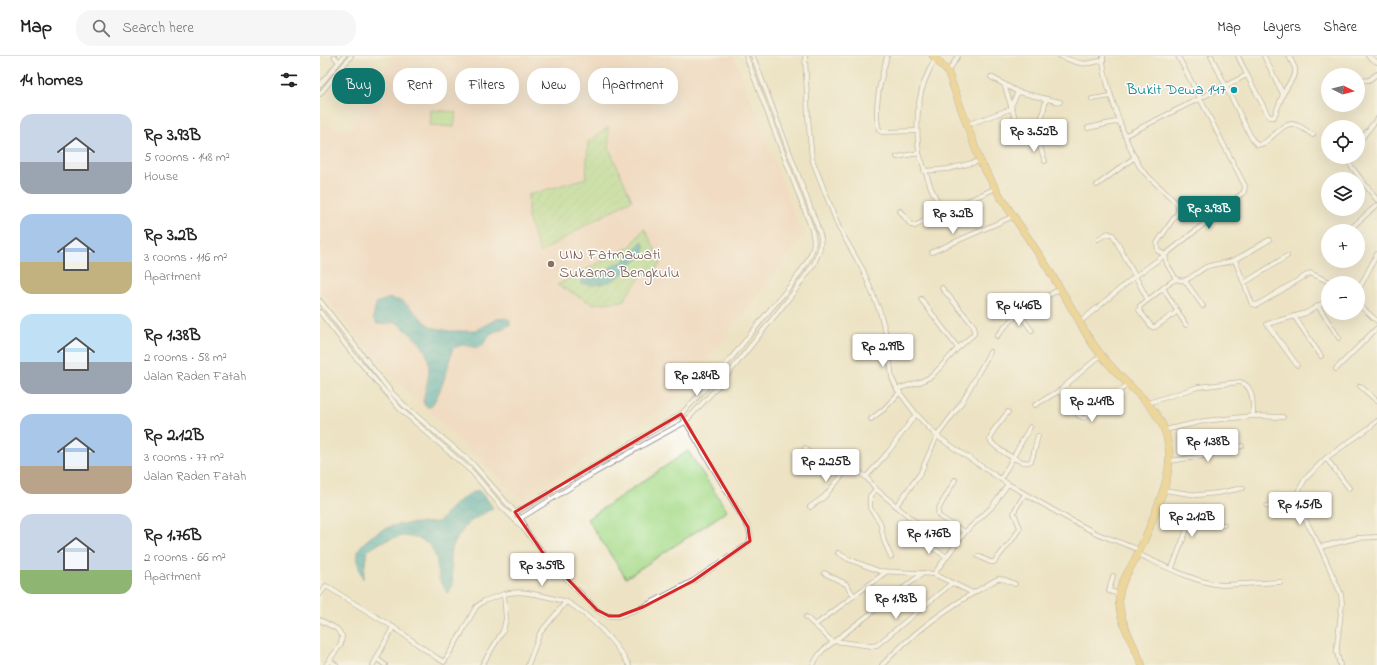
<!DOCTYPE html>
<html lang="en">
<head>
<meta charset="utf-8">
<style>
  :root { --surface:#fff; --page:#f6f6f6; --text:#222; --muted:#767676; --line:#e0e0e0; --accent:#0f766e }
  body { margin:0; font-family:"Indie Flower",sans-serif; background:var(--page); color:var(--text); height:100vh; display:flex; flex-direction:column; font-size:15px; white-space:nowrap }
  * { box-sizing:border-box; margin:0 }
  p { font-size:13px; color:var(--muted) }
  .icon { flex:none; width:22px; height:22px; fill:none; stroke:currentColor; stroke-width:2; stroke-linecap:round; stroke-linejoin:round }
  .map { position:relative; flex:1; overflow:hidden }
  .sheet { display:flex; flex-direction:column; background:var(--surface); width:320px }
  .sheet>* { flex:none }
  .banner { position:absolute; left:12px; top:12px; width:380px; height:36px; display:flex; gap:8px }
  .needle { width:26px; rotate:96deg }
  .controls { position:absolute; left:1001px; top:12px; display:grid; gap:8px }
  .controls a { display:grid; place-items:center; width:44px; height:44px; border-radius:50%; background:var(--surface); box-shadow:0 4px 16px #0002; font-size:20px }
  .price { position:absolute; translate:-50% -34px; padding:0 9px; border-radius:4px; background:#fff; color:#222; font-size:13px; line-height:26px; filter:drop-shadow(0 1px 2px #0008) }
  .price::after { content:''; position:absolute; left:50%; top:24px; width:12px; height:9px; margin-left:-6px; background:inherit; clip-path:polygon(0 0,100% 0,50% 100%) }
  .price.selected { background:var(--accent); color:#fff }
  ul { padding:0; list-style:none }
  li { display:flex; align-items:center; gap:12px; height:100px; padding:0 20px }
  li span { display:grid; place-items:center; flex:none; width:112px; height:80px; border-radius:12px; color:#555 }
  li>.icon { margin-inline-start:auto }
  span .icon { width:48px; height:48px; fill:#fffc; stroke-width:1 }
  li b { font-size:17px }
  h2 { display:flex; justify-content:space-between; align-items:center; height:48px; padding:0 20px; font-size:17px }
  .pill { padding:0 14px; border-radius:16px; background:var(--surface); box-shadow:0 4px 16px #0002; font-size:14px; line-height:36px }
  .pill.selected { background:var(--accent); color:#fff }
  header { display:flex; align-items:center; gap:24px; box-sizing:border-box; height:56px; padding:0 20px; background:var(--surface); border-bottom:1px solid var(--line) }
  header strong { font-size:19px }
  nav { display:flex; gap:22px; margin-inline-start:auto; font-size:14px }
  .search { width:280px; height:36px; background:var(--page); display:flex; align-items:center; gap:10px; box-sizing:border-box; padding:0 14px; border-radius:16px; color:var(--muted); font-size:15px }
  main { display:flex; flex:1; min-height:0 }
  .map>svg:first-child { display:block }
  .built { fill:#f5d3c1 }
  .green { fill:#a8db8a; stroke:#657e62 }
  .garden { fill:url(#garden-furrows); stroke:#657e62 }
  .water { fill:url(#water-waves); stroke:#30687a }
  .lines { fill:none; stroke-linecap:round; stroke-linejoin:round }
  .minor-casing { stroke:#888280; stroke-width:5.5 }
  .trunk-casing { stroke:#888280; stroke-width:8 }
  .minor { stroke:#fff; stroke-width:4 }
  .trunk { stroke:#edc569; stroke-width:7 }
  .marked { fill:none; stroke:#d62828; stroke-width:3; stroke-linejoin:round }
  .culture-dot { fill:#0f9aa8; stroke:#fff; stroke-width:1.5 }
  .education-dot { fill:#8d6e63; stroke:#fff; stroke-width:1.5 }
  .labels { text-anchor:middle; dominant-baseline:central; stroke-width:3; stroke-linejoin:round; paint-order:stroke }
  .culture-label { font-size:16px; fill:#0d838f; stroke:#fff; text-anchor:end }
  .education-label { font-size:16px; fill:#785e54; stroke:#fff; text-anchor:start }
</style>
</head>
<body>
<header>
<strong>Map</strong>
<div class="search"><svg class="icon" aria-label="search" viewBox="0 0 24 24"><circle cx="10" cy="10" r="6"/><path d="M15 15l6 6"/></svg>Search here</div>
<nav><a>Map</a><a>Layers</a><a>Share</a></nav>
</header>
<main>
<section class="sheet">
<h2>14 homes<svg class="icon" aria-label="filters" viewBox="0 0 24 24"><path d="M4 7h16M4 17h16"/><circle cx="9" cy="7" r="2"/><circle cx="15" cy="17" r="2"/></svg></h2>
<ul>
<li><span style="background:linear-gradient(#c9d6e8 60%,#9aa5b1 0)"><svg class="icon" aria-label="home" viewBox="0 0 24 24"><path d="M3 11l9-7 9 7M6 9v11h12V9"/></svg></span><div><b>Rp 3.93B</b><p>5 rooms · 148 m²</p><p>House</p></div></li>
<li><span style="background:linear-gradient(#a9c7e8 60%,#c2b280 0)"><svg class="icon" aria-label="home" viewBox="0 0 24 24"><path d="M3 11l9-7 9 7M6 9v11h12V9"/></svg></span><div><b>Rp 3.2B</b><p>3 rooms · 116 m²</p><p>Apartment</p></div></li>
<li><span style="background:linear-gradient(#bfe0f5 60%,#9aa5b1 0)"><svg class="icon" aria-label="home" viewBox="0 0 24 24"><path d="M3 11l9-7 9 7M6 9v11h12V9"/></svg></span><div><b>Rp 1.38B</b><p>2 rooms · 58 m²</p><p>Jalan Raden Fatah</p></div></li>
<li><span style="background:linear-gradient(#a9c7e8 65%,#b9a48a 0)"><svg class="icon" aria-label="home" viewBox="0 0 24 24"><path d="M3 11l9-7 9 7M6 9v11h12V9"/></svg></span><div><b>Rp 2.12B</b><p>3 rooms · 77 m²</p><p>Jalan Raden Fatah</p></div></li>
<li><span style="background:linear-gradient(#c9d6e8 70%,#8fb573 0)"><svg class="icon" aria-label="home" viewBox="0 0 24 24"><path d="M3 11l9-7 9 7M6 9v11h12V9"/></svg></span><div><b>Rp 1.76B</b><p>2 rooms · 66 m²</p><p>Apartment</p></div></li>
</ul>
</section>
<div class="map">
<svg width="1057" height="609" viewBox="0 0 1057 609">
  <defs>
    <pattern id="garden-furrows" width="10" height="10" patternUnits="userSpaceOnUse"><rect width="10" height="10" fill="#a8db8a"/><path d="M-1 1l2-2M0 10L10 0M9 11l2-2" fill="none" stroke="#90bc78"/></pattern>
    <pattern id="water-waves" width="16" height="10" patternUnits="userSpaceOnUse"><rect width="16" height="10" fill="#3dadb8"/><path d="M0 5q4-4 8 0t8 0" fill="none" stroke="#338c97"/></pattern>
  </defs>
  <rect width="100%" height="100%" fill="#fff"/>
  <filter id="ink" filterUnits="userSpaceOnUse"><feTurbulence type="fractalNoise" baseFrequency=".025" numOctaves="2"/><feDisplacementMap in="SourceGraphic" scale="8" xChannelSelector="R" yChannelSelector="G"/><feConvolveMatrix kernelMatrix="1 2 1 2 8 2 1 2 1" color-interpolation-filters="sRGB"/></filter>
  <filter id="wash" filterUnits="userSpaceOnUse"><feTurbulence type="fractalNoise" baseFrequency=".012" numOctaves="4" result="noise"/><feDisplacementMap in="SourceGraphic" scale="16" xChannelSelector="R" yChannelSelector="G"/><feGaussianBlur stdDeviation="0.9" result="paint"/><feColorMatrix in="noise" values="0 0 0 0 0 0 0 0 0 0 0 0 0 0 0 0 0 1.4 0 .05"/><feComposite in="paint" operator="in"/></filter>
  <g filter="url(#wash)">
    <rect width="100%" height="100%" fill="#ede3c4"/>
    <!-- built -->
    <path class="built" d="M72 0H414L483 179 362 338 203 445 76 325 0 236V68L31 74Z"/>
    <!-- green -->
    <g class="green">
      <path d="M111 54 136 56 134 71 110 69Z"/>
      <path d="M368 395 407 455 306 522 267 463Z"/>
    </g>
    <!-- garden -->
    <g class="garden">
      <path d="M288 71 289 92 312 144 261 172 220 197 208 162V139L266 122 268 86Z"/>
      <path d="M324 172 342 206 332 217 323 218 303 245 273 248 237 229 311 190Z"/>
    </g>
    <!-- water -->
    <g class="water">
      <path d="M322 185 325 191 323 200 311 208 307 215 290 226 274 229 261 228 262 223 281 220 295 208 303 206Z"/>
      <path d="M69 242 83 245 111 271 130 275H154L176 263 186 262 190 264V269L170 278 163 289 158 292 143 289 133 292C131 297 131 302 129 307 125 322 120 338 111 351H107L103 347C103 338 107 331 108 322 113 293 96 283 76 266L67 268H57L53 262 56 247Z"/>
      <path d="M158 434 167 443 173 452 148 467 138 481 130 496 133 528 128 538 119 523 116 501 110 489 97 482 83 480 64 485 47 495 43 523C39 514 35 502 39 493 43 484 62 473 71 470 84 467 104 467 118 466 134 451 136 443 158 434Z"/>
    </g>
  </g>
  <g filter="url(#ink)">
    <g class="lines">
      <defs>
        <g id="minor">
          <path d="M14 0 19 6"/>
          <path d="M485 0 488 61 492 103 519 172 543 214 560 256 567 282 572 322 577 333 596 358 617 380 637 394 688 428 747 462 778 478 820 494"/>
          <path d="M567 0C561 22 553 52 559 74L562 76 596 75"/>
          <path d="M740 0C760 8 762 10 783 4"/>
          <path d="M891 0 932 83 937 89C942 89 946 86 950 82 970 65 970 63 993 79"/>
          <path d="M944 0 963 38"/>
          <path d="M1048 0 1057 6"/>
          <path d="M628 16 638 0"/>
          <path d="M927 19 949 61H954L963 38 975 18V12L969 0"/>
          <path d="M671 21 698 36 740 46"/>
          <path d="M1038 25 1049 24 1057 18"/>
          <path d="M684 28 691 50"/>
          <path d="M0 29 24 0"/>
          <path d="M698 36 691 50 703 85 717 83 726 43"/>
          <path d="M0 38 31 0"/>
          <path d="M772 43 791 40"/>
          <path d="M646 69 691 53"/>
          <path d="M768 72 800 65"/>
          <path d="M806 79 927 19 918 0"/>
          <path d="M717 83 725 105"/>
          <path d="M1038 87 1057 63"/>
          <path d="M599 97C595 62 597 32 616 2"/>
          <path d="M577 101 599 97 611 132 622 155"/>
          <path d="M1029 101 1028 103 1031 110 1057 144"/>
          <path d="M604 115 628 113 660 105"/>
          <path d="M777 129 815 101"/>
          <path d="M580 155 591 169 595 170C621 155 649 145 676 132"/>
          <path d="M1031 172 1057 149"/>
          <path d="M778 183 788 177 793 179 828 244 851 226 856 223C867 229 877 215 886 211 896 207 907 208 916 203 927 198 938 190 949 184"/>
          <path d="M612 196 694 160"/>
          <path d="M915 204 932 248 937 249 990 217 1012 227"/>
          <path d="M856 223 847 208 845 199 924 136 925 130 858 0"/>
          <path d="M865 225 883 250"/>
          <path d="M924 227 967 200"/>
          <path d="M843 232 866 269"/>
          <path d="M1038 235 1057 198"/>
          <path d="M601 243 638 292"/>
          <path d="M828 244 820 250 819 254 832 271H835L858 255"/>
          <path d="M0 245 72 337 84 349 153 408 200 462 204 468 205 474"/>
          <path d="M1038 248 1057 265"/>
          <path d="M998 250 1019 282"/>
          <path d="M0 256 32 297 80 353 152 416 181 450 205 474 223 497 254 531 277 554 283 558 289 560H299L323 551 373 525 427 489C432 483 431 479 428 471L361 358"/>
          <path d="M699 257 712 275"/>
          <path d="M974 260 1001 300"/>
          <path d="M760 266 814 221 845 199 838 195 837 187 858 156V150L856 147C846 136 833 126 823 115 809 98 782 22 783 0"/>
          <path d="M677 280C694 258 716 246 740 233"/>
          <path d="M977 309 947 268 986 257 1008 244"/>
          <path d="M1016 313 1057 272"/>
          <path d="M1040 330 1057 345"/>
          <path d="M577 333 600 326 612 320 638 292 654 278V270L622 232"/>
          <path d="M739 335 759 360 764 362 774 356 808 328"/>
          <path d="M828 347 878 331 920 326C934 329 933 349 933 360"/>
          <path d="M715 349 739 335 781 299"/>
          <path d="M688 356 673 375 670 384C673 391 705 412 711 405 714 400 716 386 718 380"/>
          <path d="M551 363 564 353 580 336"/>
          <path d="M845 374 884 365 933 360 963 361"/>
          <path d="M485 392 496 404 501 406H514L530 410 546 421 569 395 596 358"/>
          <path d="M1006 402 1029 432"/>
          <path d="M850 405 883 400 922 390"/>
          <path d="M546 421 556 433 599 469"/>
          <path d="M681 423 710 371"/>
          <path d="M635 424 619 452 618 458 620 461 645 476"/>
          <path d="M556 433 550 440V452L560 466 564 485 571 501"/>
          <path d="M844 434 877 439 898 437 923 432"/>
          <path d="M576 450 600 418 617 380 642 346 670 296"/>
          <path d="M947 450H978"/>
          <path d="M490 451 504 441 530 410"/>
          <path d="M191 459 361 358C393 327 420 291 448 256 461 241 488 211 493 192 495 185 493 178 491 171L426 0"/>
          <path d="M196 465 269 420 330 385 365 366 401 327 474 236 494 208 500 193 501 182 498 172 433 0"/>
          <path d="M598 483 627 501"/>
          <path d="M1000 491 1037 482 1057 481"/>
          <path d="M518 497 528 503 559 515 614 518 653 537"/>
          <path d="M818 498C842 509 876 527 902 529L961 526"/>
          <path d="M658 500 670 506H674L692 484 700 472 694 457 696 452 705 438"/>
          <path d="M852 512 869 468 879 465 904 469"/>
          <path d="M504 517 526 528 534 540"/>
          <path d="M614 518 645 476 671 452 688 428"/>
          <path d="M793 520 789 535 799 538"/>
          <path d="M0 538 6 530 73 571 117 602 124 606 141 578 156 551 164 545 184 538"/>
          <path d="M486 561 513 586"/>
          <path d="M0 564 17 573 22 580 21 588 6 609"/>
          <path d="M495 569 566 516"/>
          <path d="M515 585 551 590 557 589 632 527"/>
          <path d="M57 603 65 609"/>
          <path d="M9 604 16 609"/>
          <path d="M53 609 73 571"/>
          <path d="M162 609 183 575 186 563 184 538C201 534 216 538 232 542 237 544 243 544 247 546 272 561 294 585 309 609"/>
          <path d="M208 609 220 577 246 546"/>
          <path d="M493 609 498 600 503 594 603 517"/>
          <path d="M562 609C591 579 626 552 662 532 667 529 673 525 678 523 684 522 690 526 695 528"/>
          <path d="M1020 609 1017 597V589L1022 548 1021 538 1000 491 978 450 977 438 985 423 1006 402 1049 372 1057 365"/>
        </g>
        <path id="trunk" d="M613 0 628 16 660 105 680 140 726 209 760 266C771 290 790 310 808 328 826 345 844 361 848 387 853 413 843 436 834 460 829 473 824 487 817 499 811 513 798 528 799 544 799 566 814 588 822 609"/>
      </defs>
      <!-- minor casing -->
      <use href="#minor" class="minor-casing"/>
      <!-- trunk casing -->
      <use href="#trunk" class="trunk-casing"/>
      <!-- minor -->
      <use href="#minor" class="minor"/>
      <!-- trunk -->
      <use href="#trunk" class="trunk"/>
    </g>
  </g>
  <!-- marked area -->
  <path d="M0 0H1057V609H0ZM361 358 428 471 430 485 373 525 323 551 299 560H289L277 554 223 497 195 456Z" fill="#ede3c4" fill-opacity=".55" fill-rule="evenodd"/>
  <path class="marked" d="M361 358 428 471 430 485 373 525 323 551 299 560H289L277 554 223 497 195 456Z"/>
  <!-- markers -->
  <circle class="culture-dot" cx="914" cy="34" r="4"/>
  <circle class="education-dot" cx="231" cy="208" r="4"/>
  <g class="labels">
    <!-- culture labels -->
    <g class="culture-label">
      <text x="906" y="34">Bukit Dewa 147</text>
    </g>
    <!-- education labels -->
    <g class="education-label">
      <text x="239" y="199">UIN Fatmawati<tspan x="239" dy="18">Sukarno Bengkulu</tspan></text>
    </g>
  </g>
</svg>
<div class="controls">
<a><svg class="needle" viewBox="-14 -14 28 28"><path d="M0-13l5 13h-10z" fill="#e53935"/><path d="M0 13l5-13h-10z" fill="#767676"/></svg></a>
<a><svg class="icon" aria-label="locate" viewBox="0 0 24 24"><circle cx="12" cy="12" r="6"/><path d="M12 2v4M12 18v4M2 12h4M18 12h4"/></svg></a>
<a><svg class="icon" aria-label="layers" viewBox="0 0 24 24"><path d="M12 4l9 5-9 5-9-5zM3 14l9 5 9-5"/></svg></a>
<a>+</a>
<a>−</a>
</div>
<b class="price" style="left:714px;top:97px">Rp 3.52B</b>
<b class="price selected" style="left:889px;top:174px">Rp 3.93B</b>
<b class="price" style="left:633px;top:179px">Rp 3.2B</b>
<b class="price" style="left:699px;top:271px">Rp 4.46B</b>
<b class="price" style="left:563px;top:312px">Rp 2.99B</b>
<b class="price" style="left:377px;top:341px">Rp 2.84B</b>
<b class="price" style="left:772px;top:367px">Rp 2.49B</b>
<b class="price" style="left:888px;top:407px">Rp 1.38B</b>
<b class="price" style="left:506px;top:427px">Rp 2.25B</b>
<b class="price" style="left:980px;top:470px">Rp 1.51B</b>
<b class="price" style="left:872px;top:482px">Rp 2.12B</b>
<b class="price" style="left:609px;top:499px">Rp 1.76B</b>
<b class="price" style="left:222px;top:531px">Rp 3.59B</b>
<b class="price" style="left:576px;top:564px">Rp 1.93B</b>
<div class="banner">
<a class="pill selected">Buy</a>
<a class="pill">Rent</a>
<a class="pill">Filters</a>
<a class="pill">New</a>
<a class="pill">Apartment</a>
</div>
</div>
</main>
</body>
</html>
